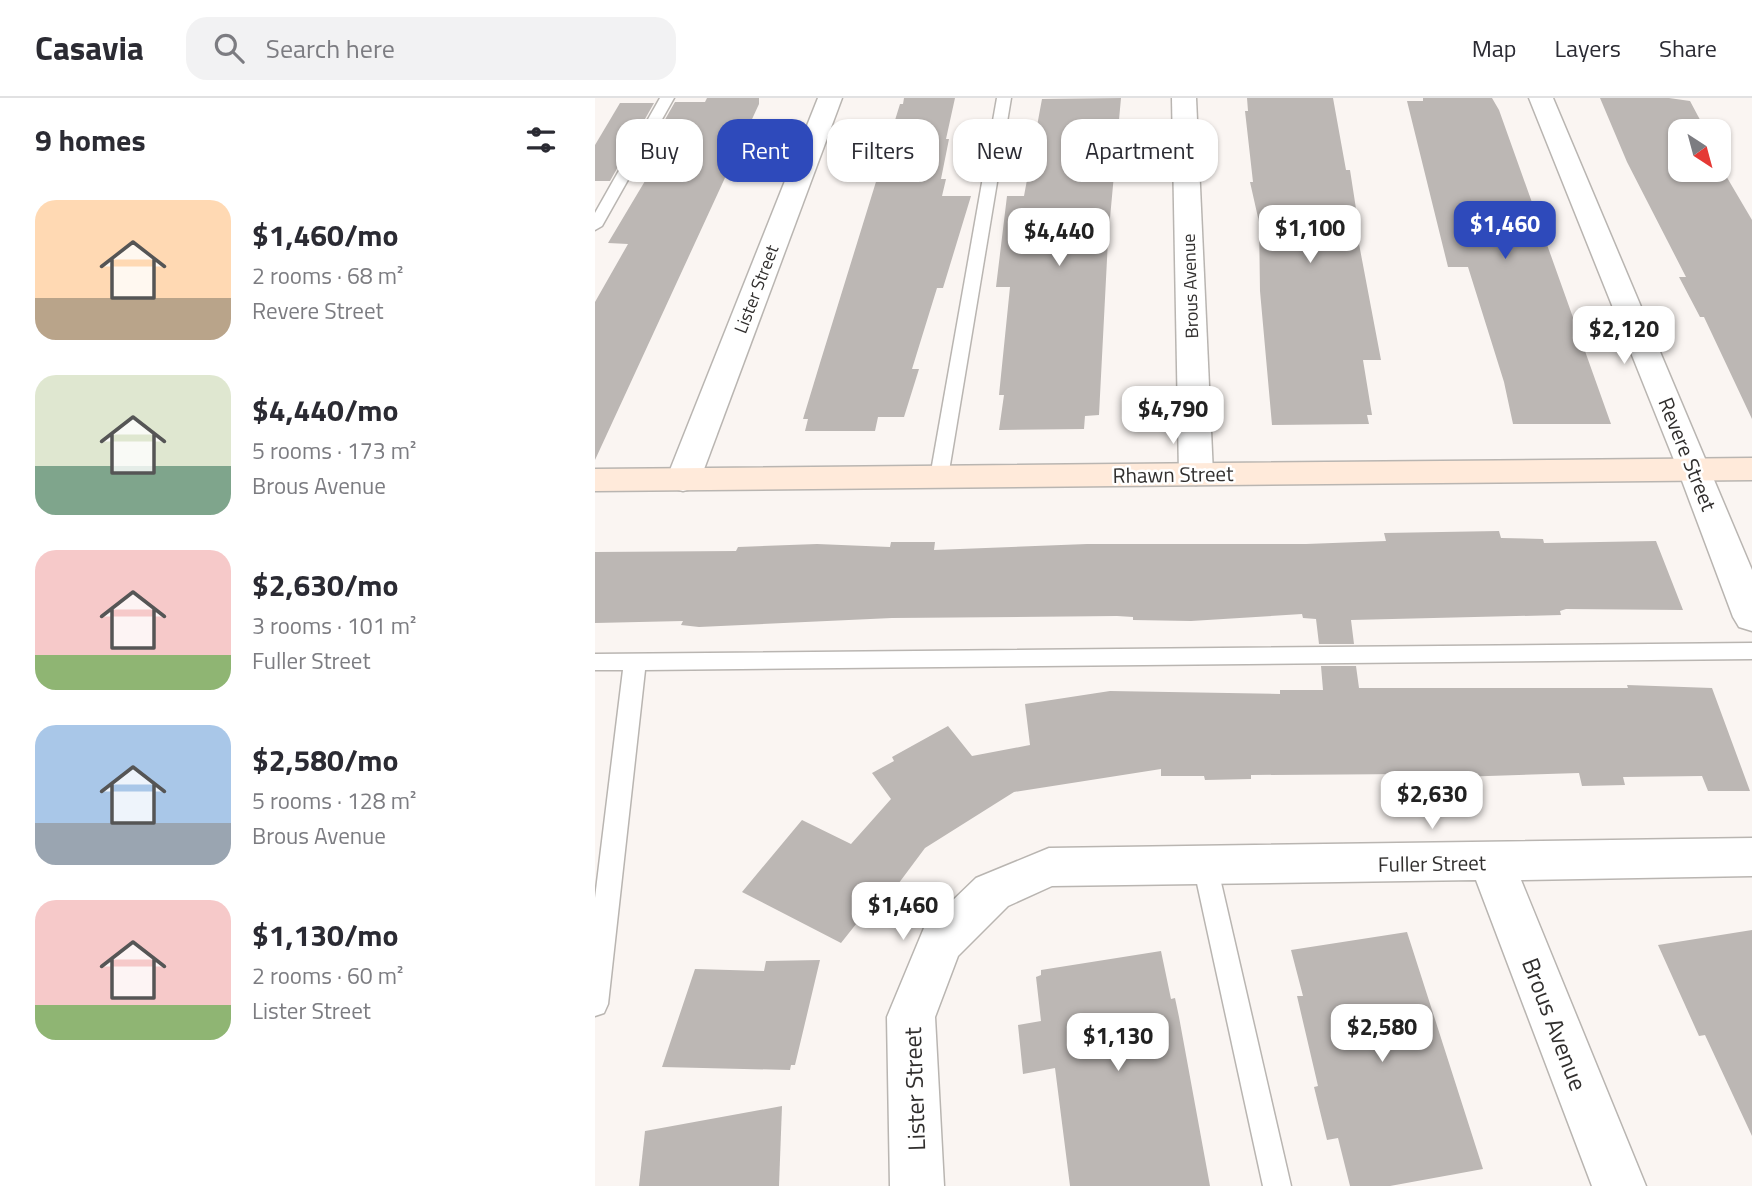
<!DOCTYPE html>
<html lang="en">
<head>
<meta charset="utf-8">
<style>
  :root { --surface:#fff; --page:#f2f2f3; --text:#2b2b33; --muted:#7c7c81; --line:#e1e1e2; --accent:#2e4abb }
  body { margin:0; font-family:"Titillium Web",sans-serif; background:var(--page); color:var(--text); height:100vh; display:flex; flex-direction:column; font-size:26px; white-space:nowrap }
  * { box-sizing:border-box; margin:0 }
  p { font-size:23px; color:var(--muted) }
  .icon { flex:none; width:38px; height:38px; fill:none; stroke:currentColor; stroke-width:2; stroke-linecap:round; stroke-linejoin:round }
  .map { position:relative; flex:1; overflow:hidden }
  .panel { display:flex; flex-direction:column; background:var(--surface); width:595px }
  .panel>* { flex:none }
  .hud { position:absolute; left:21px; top:21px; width:665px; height:63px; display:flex; gap:14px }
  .needle { width:46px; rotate:144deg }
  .tools { position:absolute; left:1073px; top:21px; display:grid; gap:14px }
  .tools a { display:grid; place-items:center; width:63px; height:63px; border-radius:14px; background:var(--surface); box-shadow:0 2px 5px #0004; font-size:35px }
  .price { position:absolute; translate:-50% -60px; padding:0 16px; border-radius:14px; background:#fff; color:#222; font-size:23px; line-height:46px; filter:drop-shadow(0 2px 4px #0008) }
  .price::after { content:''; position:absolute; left:50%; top:42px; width:21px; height:16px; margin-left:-10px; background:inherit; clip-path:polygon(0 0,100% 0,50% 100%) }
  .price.current { background:var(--accent); color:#fff }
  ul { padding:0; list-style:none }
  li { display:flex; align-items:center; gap:21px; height:175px; padding:0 35px }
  li span { display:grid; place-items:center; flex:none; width:196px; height:140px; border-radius:21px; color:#555 }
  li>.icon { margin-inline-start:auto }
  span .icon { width:84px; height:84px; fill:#fffc; stroke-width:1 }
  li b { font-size:30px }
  h2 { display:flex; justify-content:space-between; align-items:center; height:84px; padding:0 35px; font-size:30px }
  .tag { padding:0 24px; border-radius:21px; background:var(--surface); box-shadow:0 2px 5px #0004; font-size:24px; line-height:63px }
  .tag.current { background:var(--accent); color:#fff }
  header { display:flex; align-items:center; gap:42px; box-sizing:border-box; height:98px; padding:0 35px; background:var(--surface); border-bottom:2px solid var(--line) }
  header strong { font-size:33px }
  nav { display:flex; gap:38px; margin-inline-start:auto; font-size:24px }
  .search { width:490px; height:63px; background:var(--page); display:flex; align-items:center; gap:18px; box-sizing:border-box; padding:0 24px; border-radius:21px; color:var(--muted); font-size:26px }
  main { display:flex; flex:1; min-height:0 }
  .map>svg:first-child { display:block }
  .building { fill:#bcb7b4 }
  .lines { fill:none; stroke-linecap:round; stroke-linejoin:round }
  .lane-casing { stroke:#b9b5b1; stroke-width:3 }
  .street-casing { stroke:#b9b5b1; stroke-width:3 }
  .secondary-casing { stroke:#b9b5b1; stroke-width:3 }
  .lane { fill:#fff; fill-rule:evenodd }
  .street { fill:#fff; fill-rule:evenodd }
  .secondary { fill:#ffeada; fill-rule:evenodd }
  .labels { text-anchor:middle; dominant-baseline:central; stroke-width:5; stroke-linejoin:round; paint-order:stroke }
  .far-street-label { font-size:18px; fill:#312f2e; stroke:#fff }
  .street-label { font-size:21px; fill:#312f2e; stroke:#fff }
  .near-street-label { font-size:24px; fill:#312f2e; stroke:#fff }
</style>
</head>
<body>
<header>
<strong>Casavia</strong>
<div class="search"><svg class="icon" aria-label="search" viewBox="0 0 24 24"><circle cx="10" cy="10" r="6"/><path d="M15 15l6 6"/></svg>Search here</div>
<nav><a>Map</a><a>Layers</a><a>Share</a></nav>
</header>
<main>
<section class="panel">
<h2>9 homes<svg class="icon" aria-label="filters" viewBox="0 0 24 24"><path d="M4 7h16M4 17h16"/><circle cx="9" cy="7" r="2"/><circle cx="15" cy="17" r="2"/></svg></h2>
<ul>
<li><span style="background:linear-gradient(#ffd9b3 70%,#b9a48a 0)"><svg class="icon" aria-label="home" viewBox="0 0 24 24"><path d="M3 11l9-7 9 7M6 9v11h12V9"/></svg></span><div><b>$1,460/mo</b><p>2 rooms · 68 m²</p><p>Revere Street</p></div></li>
<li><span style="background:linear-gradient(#dfe7d0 65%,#7fa58c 0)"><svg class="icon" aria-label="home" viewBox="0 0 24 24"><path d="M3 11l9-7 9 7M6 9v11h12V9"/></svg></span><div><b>$4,440/mo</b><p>5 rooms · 173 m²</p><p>Brous Avenue</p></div></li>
<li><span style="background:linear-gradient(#f6c9c9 75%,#8fb573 0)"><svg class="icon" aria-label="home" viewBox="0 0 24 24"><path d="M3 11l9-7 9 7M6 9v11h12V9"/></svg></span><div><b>$2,630/mo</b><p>3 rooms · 101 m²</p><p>Fuller Street</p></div></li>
<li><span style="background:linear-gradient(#a9c7e8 70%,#9aa5b1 0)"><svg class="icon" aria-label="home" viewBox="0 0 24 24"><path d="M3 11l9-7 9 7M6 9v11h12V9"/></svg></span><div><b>$2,580/mo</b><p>5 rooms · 128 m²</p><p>Brous Avenue</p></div></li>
<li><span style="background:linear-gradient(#f6c9c9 75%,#8fb573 0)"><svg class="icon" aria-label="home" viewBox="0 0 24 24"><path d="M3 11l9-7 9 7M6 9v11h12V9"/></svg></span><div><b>$1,130/mo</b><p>2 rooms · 60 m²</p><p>Lister Street</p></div></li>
</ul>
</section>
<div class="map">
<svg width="1157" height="1088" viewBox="0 0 1157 1088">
  <rect width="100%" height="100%" fill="#faf5f2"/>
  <!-- building -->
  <g class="building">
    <path d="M112 0H164V6L0 362V204L33 146 13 145 50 83H35L80 4H110Z"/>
    <path d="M309 0H360L351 41H354L346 81H351L347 98H376L348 190H342L317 271H324L309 319H283L280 333H210L213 321H208L225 265 305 6H308Z"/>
    <path d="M526 0 513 142 504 317 490 318 489 331 404 332 409 297H404L415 189H401L412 98H429L447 1Z"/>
    <path d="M652 0H738L751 72H755L764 130H761L786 262H768L777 317H772L774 326 677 327 665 193 664 124 655 84H658L650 13H653Z"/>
    <path d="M828 0H897L904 12 1016 326H918L909 284 873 169H853L812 3H828Z"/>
    <path d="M1005 0H1074L1095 3 1111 33H1085V72H1124V56L1132 71H1127L1157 122V321L1109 219H1105L1084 179H1091L1032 64Z"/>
    <path d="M25 5H59L15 83H0V47Z"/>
    <path d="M904 433 906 440 948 441 949 445 1061 443 1088 512 971 511 965 513 966 517 756 522 759 546H724L721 521 708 520 707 516 596 523 538 522V519L522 518 297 520 104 529 86 527 88 523 0 525V454L141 453 143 449 222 446 295 449 296 444H340L339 452 492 446H711L791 443 789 435Z"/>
    <path d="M726 568H761L764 590H1033L1032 587 1117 590 1155 693H1113L1107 678 1028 679 1030 687 987 688 984 675 863 679H814V676L656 677V681L610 682 609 678H566V671L419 694 330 750 286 809 277 806 246 845 147 794 207 722 256 746 296 701 277 675 299 663 297 659 353 628 377 658 435 647 430 606 515 593 685 596V592H728Z"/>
    <path d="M1157 832V1038L1110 937 1104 938 1063 847Z"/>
    <path d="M812 834 888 1071 795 1088H755L743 1040 732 1042 719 989 723 988 702 898H708L696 852Z"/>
    <path d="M566 853 576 901 580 900 584 919 615 1088H475L460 970 428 976 423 927 446 923 441 879 446 877V872Z"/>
    <path d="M225 862 200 967H196L195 972 67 969 100 871 169 873 171 863Z"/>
    <path d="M187 1008 184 1088H44L50 1033Z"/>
  </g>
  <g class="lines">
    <defs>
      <g id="lane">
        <path d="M65 0H79L7 128 0 132V115Z"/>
        <path d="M402 0H416L353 379 344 385 335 379Z"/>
        <path d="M1157 545V561L50 572 13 906 9 915 0 918V800L28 572H0V556Z"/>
        <path d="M610 756 619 760 622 767 696 1088H668L598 767 601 760Z"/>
      </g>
      <g id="street">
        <path d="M223 0H247L105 382 100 390 88 393 76 390 71 382Z"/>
        <path d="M577 0H601L618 376 613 384 601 387 589 384 584 376Z"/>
        <path d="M934 0H958L1157 472V533L1144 529 1138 519 1083 372Z"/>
        <path d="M1157 740V778L926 782 1051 1088H997L881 782 457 788 413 808 363 858 340 919 349 1088H295L292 919 329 830 381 780 454 750Z"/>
      </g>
      <path id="secondary" d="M1157 360V382L0 393V371Z"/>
    </defs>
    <!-- lane casing -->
    <use href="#lane" class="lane-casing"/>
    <!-- street casing -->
    <use href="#street" class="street-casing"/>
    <!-- secondary casing -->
    <use href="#secondary" class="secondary-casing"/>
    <!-- lane -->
    <use href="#lane" class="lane"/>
    <!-- street -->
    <use href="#street" class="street"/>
    <!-- secondary -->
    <use href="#secondary" class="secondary"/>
  </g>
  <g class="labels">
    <!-- far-street labels -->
    <g class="far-street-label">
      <text transform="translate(595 188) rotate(-92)">Brous Avenue</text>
      <text transform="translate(161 191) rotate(-69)">Lister Street</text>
    </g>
    <!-- street labels -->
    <g class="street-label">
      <text transform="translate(1093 356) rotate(68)">Revere Street</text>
      <text transform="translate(578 376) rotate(-1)">Rhawn Street</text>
      <text transform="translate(837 765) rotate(-1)">Fuller Street</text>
    </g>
    <!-- near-street labels -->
    <g class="near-street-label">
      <text transform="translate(960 926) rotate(69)">Brous Avenue</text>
      <text transform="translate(319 991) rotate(-92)">Lister Street</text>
    </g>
  </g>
</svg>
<div class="tools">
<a><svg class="needle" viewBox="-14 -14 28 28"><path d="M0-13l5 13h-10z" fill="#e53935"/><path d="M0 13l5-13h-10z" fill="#7c7c81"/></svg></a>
</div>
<b class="price current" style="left:910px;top:163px">$1,460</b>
<b class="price" style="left:715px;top:167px">$1,100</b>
<b class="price" style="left:464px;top:170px">$4,440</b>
<b class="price" style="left:1029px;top:268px">$2,120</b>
<b class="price" style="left:578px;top:348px">$4,790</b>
<b class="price" style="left:837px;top:733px">$2,630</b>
<b class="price" style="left:308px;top:844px">$1,460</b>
<b class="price" style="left:787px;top:966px">$2,580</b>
<b class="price" style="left:523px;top:975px">$1,130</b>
<div class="hud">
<a class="tag">Buy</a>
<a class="tag current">Rent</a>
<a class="tag">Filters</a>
<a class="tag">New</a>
<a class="tag">Apartment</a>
</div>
</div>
</main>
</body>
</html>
